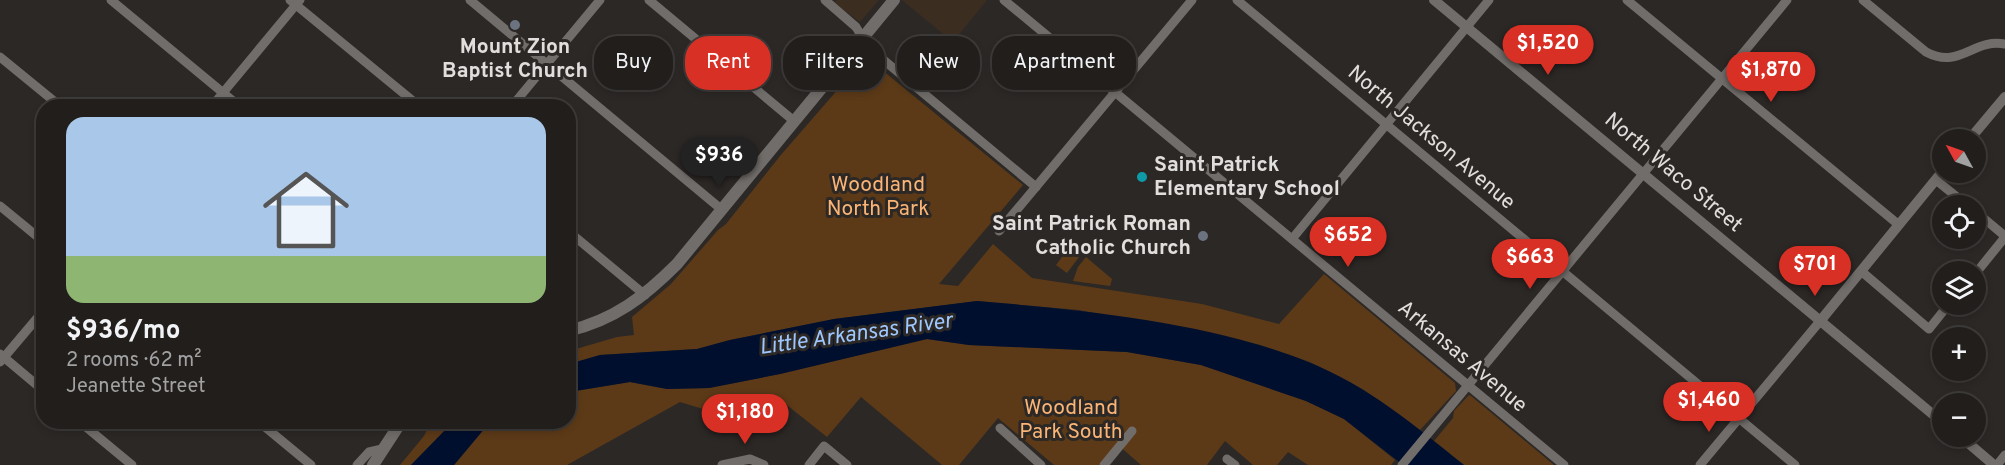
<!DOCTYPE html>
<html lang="en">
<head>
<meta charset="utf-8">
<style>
  :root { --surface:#211e1c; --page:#292725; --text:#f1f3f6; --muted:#a2a2a3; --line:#3e3c3b; --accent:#d93025 }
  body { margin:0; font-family:Overpass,sans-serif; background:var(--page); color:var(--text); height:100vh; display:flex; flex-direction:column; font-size:22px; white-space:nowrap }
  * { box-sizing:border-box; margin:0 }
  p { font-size:20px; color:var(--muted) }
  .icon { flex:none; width:33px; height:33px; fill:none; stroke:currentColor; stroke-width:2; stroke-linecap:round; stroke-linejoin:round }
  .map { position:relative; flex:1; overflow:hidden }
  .details { position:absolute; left:36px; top:99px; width:540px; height:330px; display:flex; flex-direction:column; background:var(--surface); border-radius:24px; box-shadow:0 3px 9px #0003,0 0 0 2px var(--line) }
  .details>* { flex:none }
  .top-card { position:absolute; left:594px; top:36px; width:570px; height:54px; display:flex; gap:12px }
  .needle { width:39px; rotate:310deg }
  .buttons { position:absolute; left:1932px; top:129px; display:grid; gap:12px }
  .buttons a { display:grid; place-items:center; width:54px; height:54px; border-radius:50%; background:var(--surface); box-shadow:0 3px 9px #0003,0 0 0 2px var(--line); font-size:30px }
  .price { position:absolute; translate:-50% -51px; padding:0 14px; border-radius:21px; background:var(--accent); color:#fff; font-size:20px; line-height:39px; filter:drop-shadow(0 2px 3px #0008) }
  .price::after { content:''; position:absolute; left:50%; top:36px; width:18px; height:14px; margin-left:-9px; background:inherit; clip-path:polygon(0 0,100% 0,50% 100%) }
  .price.selected { background:#222; color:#fff }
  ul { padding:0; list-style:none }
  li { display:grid; align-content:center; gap:12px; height:318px; padding:0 30px }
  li+li { border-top:2px solid var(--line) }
  li span { display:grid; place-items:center; height:186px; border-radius:18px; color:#555 }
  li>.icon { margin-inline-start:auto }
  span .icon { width:108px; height:108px; fill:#fffc; stroke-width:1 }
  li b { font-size:26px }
  .pill { padding:0 21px; border-radius:24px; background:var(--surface); box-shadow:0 3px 9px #0003,0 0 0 2px var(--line); font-size:21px; line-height:54px }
  .pill.selected { background:var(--accent); color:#fff }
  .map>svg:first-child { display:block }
  .commercial { fill:#3c2d21 }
  .green { fill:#5c3a18 }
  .water { fill:#000f2e }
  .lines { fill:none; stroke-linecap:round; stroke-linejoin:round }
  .minor { stroke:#716d6a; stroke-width:9 }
  .tertiary { stroke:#716d6a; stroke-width:10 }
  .secondary { stroke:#716d6a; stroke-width:12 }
  .worship-dot { fill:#6b7280; stroke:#2c2826; stroke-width:2 }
  .culture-dot { fill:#0f9aa8; stroke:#2c2826; stroke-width:2 }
  .labels { text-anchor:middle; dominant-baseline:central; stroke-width:6; stroke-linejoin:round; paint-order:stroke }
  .poi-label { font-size:21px; font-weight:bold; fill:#e1dfdd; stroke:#2c2826 }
  .street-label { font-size:21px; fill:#e1dfdd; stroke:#2c2826 }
  .park-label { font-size:21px; fill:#fab475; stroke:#2c2826 }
  .water-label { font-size:22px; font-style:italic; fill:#9ec7ff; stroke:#2c2826 }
</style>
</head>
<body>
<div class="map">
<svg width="2005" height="465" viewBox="0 0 2005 465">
  <rect width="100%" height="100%" fill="#2c2826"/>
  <!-- commercial -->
  <g class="commercial">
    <path d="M837 0H879L860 22 834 3Z"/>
    <path d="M902 0H987L953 42Z"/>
  </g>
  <!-- green -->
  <g class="green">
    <path d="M866 57 1023 185 939 284 958 286 993 244 1032 278 1202 304 1279 324 1324 274 1455 383 1456 391 1420 430 1364 390 1310 362 1260 345 1079 310 977 301 834 319 730 340 697 349 600 355 569 364V351L617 337 634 335 632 317 671 284 718 230 726 224 780 156Z"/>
    <path d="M1068 249 1079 257 1067 273 1056 265Z"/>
    <path d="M1086 257 1112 279 1110 286 1073 281 1078 267Z"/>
    <path d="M927 339 969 345 1127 352 1201 365 1306 401 1344 419 1395 460 1391 465H1308L1288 452 1277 465H1253L1225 441 1207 465H1141L1117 444 1099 465H1054L998 418 959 465H942L861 397 827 437 778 398 703 409 680 402 567 465H454L490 422H568L569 392 630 382 667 389 709 388 780 374Z"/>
    <path d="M1469 395 1471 396 1554 465H1464L1434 441 1453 418 1454 411Z"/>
    <path d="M431 422H453L411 465H400L424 436Z"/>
  </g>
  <!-- water -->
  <g class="water">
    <path d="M977 301C1083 310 1210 322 1308 362 1367 385 1415 426 1464 465H1403L1344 419 1306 401 1201 365 1127 352 969 345 927 339 780 374 709 388 667 389 630 382 569 392V364L600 355 697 349 730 340 834 319Z"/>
    <path d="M453 422H490L454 465H411Z"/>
  </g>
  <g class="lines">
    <!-- minor -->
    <g class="minor">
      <path d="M111 0 239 106"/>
      <path d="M290 0 419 106"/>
      <path d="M470 0 721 209"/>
      <path d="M649 0 794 121"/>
      <path d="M825 0 856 27 868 47 1036 187"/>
      <path d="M1004 0 1564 465"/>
      <path d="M1237 0 1795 465"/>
      <path d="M1627 0 1899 225"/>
      <path d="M1863 0 1926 52C1960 70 1973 38 2005 44"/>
      <path d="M0 57 60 106"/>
      <path d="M212 106 300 0"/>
      <path d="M512 106 600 0"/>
      <path d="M1936 180 1968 206"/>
      <path d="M0 206 44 242"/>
      <path d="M1976 212 2005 236"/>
      <path d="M568 231 645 295"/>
      <path d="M999 231 1192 0"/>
      <path d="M1292 239 1489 0"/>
      <path d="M1861 271 1929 329 1949 304"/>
      <path d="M1976 273 2005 237"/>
      <path d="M0 354 44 391"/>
      <path d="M0 362 44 310"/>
      <path d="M80 422 132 465"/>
      <path d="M259 422 311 465"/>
      <path d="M1000 428 1041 465"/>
      <path d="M1227 459 1235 465"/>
      <path d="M357 465 369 452 382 449"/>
      <path d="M722 465 750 459 764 465"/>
      <path d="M809 465 824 446 847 465"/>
      <path d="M1104 465 1132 431"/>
      <path d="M1402 465 1787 0"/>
      <path d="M1700 465 1821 320"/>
      <path d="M1997 465 2005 455"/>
    </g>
    <!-- tertiary -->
    <g class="tertiary">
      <path d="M1434 0 1942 422"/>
      <path d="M1969 140 2005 97"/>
      <path d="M1821 320 1942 172"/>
      <path d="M1960 436 1994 465"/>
    </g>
    <!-- secondary -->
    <g class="secondary">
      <path d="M568 331C614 320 644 297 677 264L894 0"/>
      <path d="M373 465 401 422"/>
    </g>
  </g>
  <!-- markers -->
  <g class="worship-dot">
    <circle cx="515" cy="25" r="6"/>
    <circle cx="1203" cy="236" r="6"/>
  </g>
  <circle class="culture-dot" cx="1142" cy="177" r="6"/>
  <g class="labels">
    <!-- poi labels -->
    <g class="poi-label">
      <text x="515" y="47">Mount Zion<tspan x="515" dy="24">Baptist Church</tspan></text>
      <text x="1154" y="165" text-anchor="start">Saint Patrick<tspan x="1154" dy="24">Elementary School</tspan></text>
      <text x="1191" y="224" text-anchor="end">Saint Patrick Roman<tspan x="1191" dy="24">Catholic Church</tspan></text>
    </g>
    <!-- street labels -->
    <g class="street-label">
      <text transform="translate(1431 138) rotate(40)">North Jackson Avenue</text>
      <text transform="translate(1673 173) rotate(40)">North Waco Street</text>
      <text transform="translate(1462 357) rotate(40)">Arkansas Avenue</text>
    </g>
    <!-- park labels -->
    <g class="park-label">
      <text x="878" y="185">Woodland<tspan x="878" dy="24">North Park</tspan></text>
      <text x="1071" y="408">Woodland<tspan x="1071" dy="24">Park South</tspan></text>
    </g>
    <!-- water labels -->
    <g class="water-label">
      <text transform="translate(856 335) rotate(-8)">Little Arkansas River</text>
    </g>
  </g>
</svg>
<div class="buttons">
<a><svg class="needle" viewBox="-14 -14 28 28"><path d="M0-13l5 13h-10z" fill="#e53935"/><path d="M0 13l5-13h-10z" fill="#a2a2a3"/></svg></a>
<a><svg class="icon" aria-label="locate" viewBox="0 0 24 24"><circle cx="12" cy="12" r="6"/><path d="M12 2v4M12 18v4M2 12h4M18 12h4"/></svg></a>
<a><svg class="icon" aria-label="layers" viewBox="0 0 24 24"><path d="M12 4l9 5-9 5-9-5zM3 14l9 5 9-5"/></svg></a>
<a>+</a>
<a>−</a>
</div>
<b class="price" style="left:1548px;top:76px">$1,520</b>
<b class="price" style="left:1771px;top:103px">$1,870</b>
<b class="price selected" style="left:719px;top:188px">$936</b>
<b class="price" style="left:1348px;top:268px">$652</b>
<b class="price" style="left:1530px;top:290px">$663</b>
<b class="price" style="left:1815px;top:297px">$701</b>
<b class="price" style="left:1709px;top:433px">$1,460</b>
<b class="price" style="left:745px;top:445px">$1,180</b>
<div class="top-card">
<a class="pill">Buy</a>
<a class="pill selected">Rent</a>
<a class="pill">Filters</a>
<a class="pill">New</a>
<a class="pill">Apartment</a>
</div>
<section class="details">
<ul>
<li><span style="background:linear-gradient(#a9c7e8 75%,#8fb573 0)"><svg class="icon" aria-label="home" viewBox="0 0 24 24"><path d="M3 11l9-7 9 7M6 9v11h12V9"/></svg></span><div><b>$936/mo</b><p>2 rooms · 62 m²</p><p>Jeanette Street</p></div></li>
</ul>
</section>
</div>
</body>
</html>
